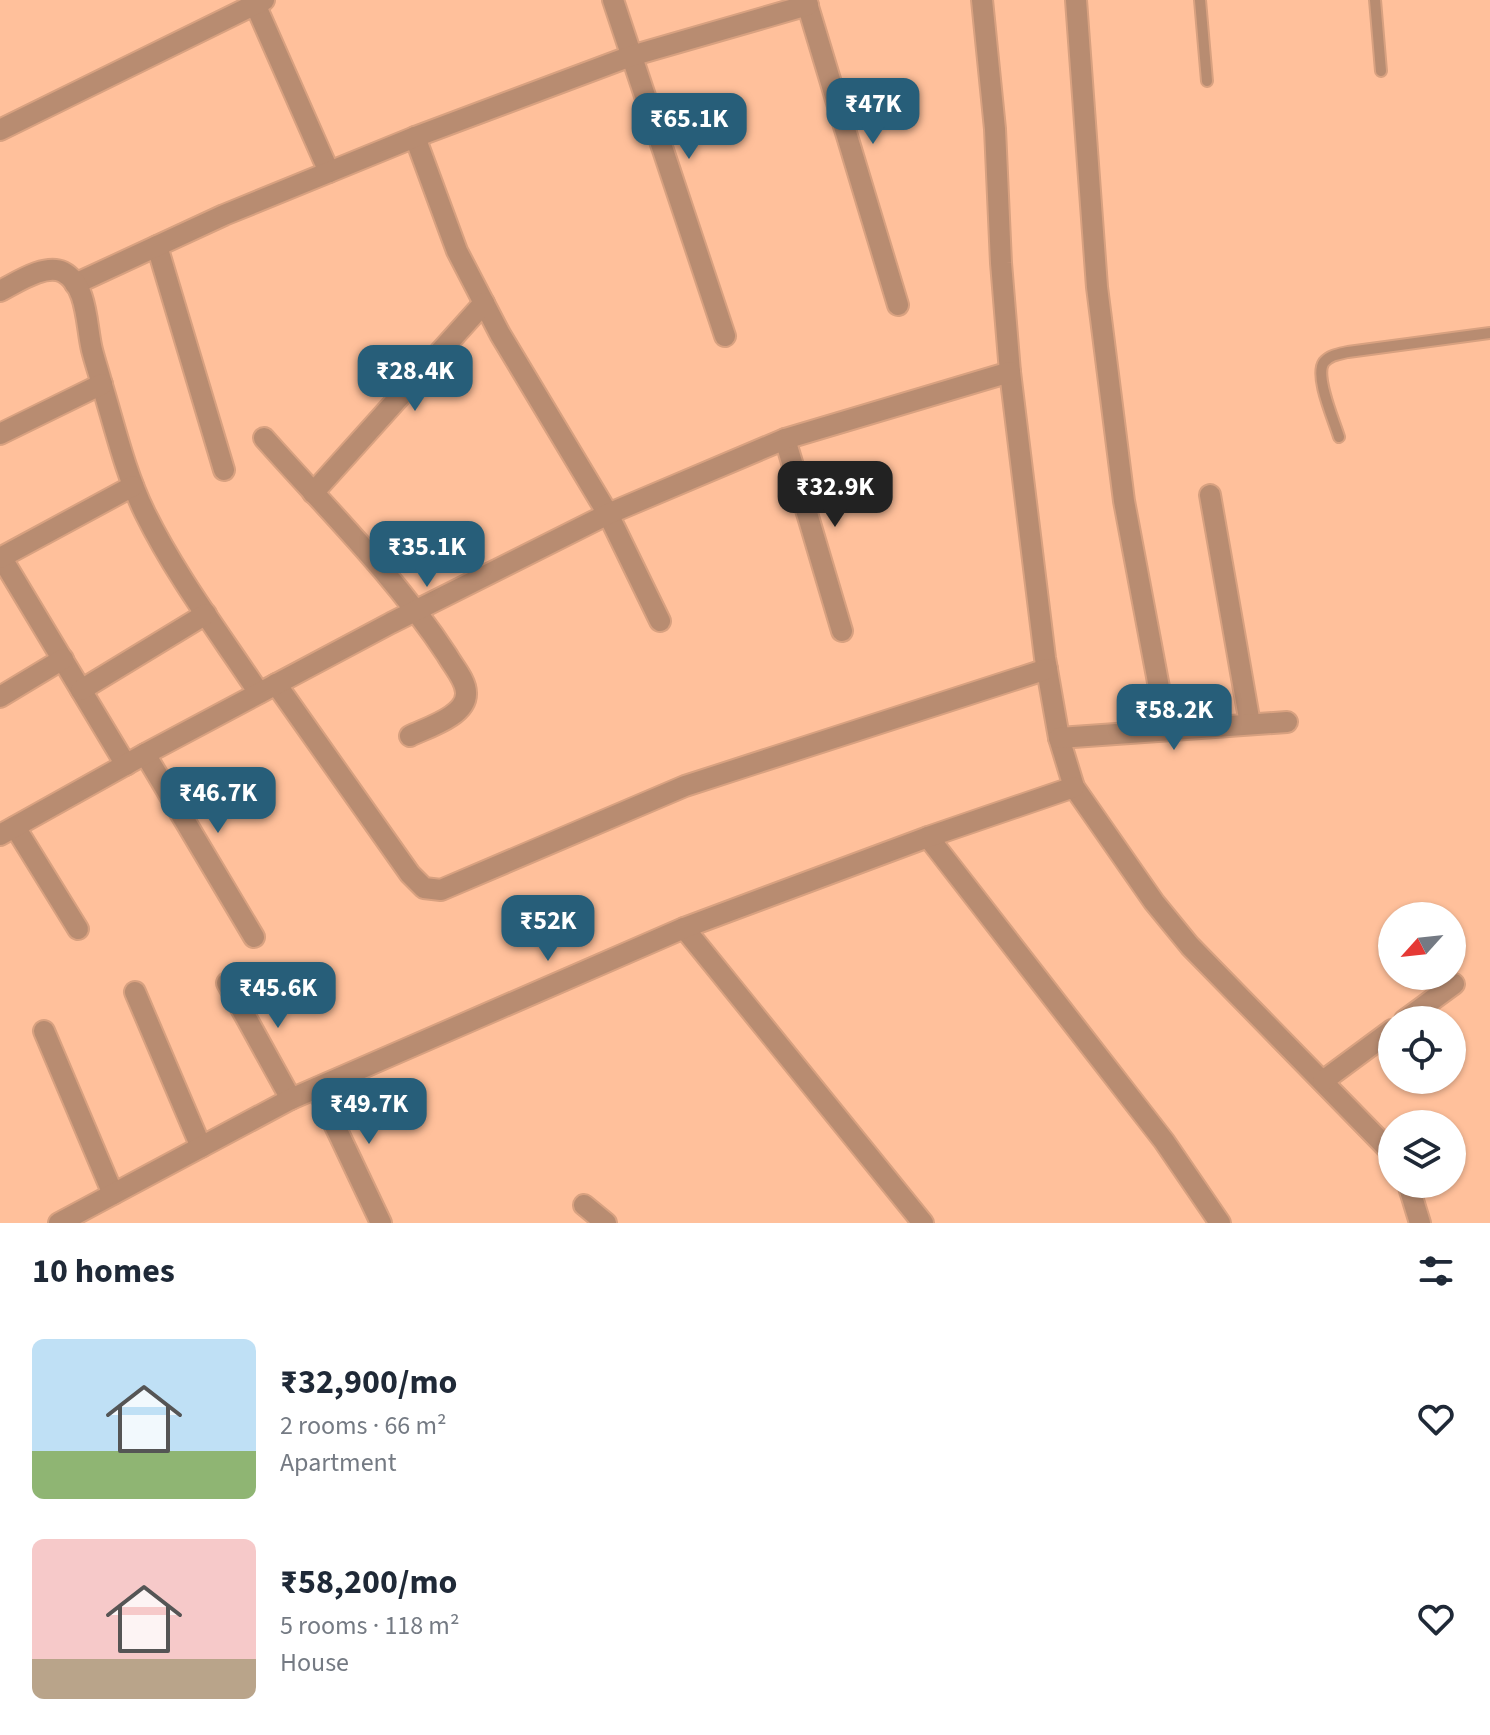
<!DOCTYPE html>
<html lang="en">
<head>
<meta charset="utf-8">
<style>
  :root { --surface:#fff; --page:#f2f2f3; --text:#1f2937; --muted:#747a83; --accent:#275e79 }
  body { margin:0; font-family:"Source Sans 3",sans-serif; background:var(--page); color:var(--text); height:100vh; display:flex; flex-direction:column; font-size:30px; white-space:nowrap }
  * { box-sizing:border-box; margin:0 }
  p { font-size:26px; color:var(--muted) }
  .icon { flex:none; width:44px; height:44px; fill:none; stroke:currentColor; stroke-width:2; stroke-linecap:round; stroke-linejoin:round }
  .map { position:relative; height:1223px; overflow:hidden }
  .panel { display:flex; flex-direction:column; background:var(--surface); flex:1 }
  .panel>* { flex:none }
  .needle { width:52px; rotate:243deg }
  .controls { position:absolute; left:1378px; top:902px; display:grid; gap:16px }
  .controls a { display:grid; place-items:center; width:88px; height:88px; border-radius:50%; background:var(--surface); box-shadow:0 2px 6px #0004; font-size:40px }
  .price { position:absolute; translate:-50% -68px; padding:0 18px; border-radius:16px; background:var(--accent); color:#fff; font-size:26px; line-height:52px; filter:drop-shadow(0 2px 4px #0008) }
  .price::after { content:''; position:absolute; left:50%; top:48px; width:24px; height:18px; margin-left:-12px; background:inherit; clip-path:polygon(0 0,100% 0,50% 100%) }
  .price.on { background:#222; color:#fff }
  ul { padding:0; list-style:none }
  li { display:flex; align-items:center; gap:24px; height:200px; padding:0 32px }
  li span { display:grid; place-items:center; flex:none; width:224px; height:160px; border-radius:12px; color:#555 }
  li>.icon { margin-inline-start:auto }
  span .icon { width:96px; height:96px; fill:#fffc; stroke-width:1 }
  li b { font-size:34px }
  h2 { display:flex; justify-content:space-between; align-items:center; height:96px; padding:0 32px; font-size:34px }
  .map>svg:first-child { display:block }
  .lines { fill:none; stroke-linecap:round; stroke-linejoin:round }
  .service-casing { stroke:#d8a180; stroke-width:14 }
  .minor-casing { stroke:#d8a180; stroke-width:24 }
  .service { stroke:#b88c71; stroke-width:10 }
  .minor { stroke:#b88c71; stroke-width:20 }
</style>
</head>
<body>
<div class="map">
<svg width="1490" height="1223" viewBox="0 0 1490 1223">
  <rect width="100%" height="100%" fill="#ffc09b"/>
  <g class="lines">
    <defs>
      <g id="service">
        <path d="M1200 0 1207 81"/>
        <path d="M1375 0 1381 71"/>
        <path d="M1339 437C1334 420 1314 376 1324 362 1330 355 1339 354 1348 352L1490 333"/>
      </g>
      <g id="minor">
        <path d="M613 0 725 336"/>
        <path d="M806 0 898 305"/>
        <path d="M982 0 995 129 1001 263 1010 372 1045 658 1059 738 1074 787 1154 902 1190 946 1392 1153"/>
        <path d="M1076 0 1097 287 1124 501 1167 730"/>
        <path d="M255 4 329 172"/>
        <path d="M0 130 264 0"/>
        <path d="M415 137 457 251 500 334 608 514 660 621"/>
        <path d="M157 246 224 470"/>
        <path d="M75 284 224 215 415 137 631 56 808 5"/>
        <path d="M0 291C16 283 45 263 63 272 88 285 86 326 92 350 95 362 99 373 102 385 115 428 125 472 145 513 176 576 220 634 259 693"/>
        <path d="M0 434 102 384"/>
        <path d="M264 438C327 509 395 576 447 655 453 666 466 680 466 693 467 716 426 728 410 736"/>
        <path d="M785 439 842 631"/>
        <path d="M313 493 484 303"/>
        <path d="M1210 495 1250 724"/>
        <path d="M1 557 126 765"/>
        <path d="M0 558 133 486"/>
        <path d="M276 684 410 874 424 888 441 890 685 786 1047 669"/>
        <path d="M81 690 206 614"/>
        <path d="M0 697 63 659"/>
        <path d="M1059 738 1287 722"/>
        <path d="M145 754 254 937"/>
        <path d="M15 827 78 929"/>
        <path d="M0 835 145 754 391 623 608 514 785 439 1010 372"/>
        <path d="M928 837 1164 1141 1220 1223"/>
        <path d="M684 928 923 1223"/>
        <path d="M227 983 291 1099"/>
        <path d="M135 992 201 1147"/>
        <path d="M1405 1020 1454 984"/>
        <path d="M44 1031 113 1194"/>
        <path d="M1323 1081 1392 1030"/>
        <path d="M317 1088 381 1223"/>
        <path d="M1408 1184 1420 1223"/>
        <path d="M584 1205 606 1223"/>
        <path d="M59 1223 291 1099 684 928 928 837 1074 787"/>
      </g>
    </defs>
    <!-- service casing -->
    <use href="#service" class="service-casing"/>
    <!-- minor casing -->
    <use href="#minor" class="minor-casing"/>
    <!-- service -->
    <use href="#service" class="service"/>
    <!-- minor -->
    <use href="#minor" class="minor"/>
  </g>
</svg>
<div class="controls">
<a><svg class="needle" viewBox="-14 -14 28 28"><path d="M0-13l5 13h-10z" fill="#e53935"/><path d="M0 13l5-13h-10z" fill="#747a83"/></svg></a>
<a><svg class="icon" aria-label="locate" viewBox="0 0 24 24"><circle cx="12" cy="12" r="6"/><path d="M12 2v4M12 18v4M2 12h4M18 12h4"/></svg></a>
<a><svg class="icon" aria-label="layers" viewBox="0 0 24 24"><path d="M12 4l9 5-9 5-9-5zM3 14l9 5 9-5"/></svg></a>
</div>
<b class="price" style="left:873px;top:146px">₹47K</b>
<b class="price" style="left:689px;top:161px">₹65.1K</b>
<b class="price" style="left:415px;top:413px">₹28.4K</b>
<b class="price on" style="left:835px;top:529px">₹32.9K</b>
<b class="price" style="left:427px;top:589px">₹35.1K</b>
<b class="price" style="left:1174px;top:752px">₹58.2K</b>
<b class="price" style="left:218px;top:835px">₹46.7K</b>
<b class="price" style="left:548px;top:963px">₹52K</b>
<b class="price" style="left:278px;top:1030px">₹45.6K</b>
<b class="price" style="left:369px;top:1146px">₹49.7K</b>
</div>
<section class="panel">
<h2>10 homes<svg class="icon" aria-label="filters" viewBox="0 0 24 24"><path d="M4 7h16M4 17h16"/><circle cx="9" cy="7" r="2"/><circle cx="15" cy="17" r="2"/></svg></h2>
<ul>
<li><span style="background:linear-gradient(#bfe0f5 70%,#8fb573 0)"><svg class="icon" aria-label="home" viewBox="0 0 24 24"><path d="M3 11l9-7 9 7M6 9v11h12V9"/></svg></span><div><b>₹32,900/mo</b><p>2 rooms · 66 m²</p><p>Apartment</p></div><svg class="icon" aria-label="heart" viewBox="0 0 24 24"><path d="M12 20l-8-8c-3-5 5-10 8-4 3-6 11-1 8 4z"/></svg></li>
<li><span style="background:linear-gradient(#f6c9c9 75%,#b9a48a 0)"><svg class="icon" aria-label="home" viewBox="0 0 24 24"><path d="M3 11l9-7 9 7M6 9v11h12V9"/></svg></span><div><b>₹58,200/mo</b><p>5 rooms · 118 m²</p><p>House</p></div><svg class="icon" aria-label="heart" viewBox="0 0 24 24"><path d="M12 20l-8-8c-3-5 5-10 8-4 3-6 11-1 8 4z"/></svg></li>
</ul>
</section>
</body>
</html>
